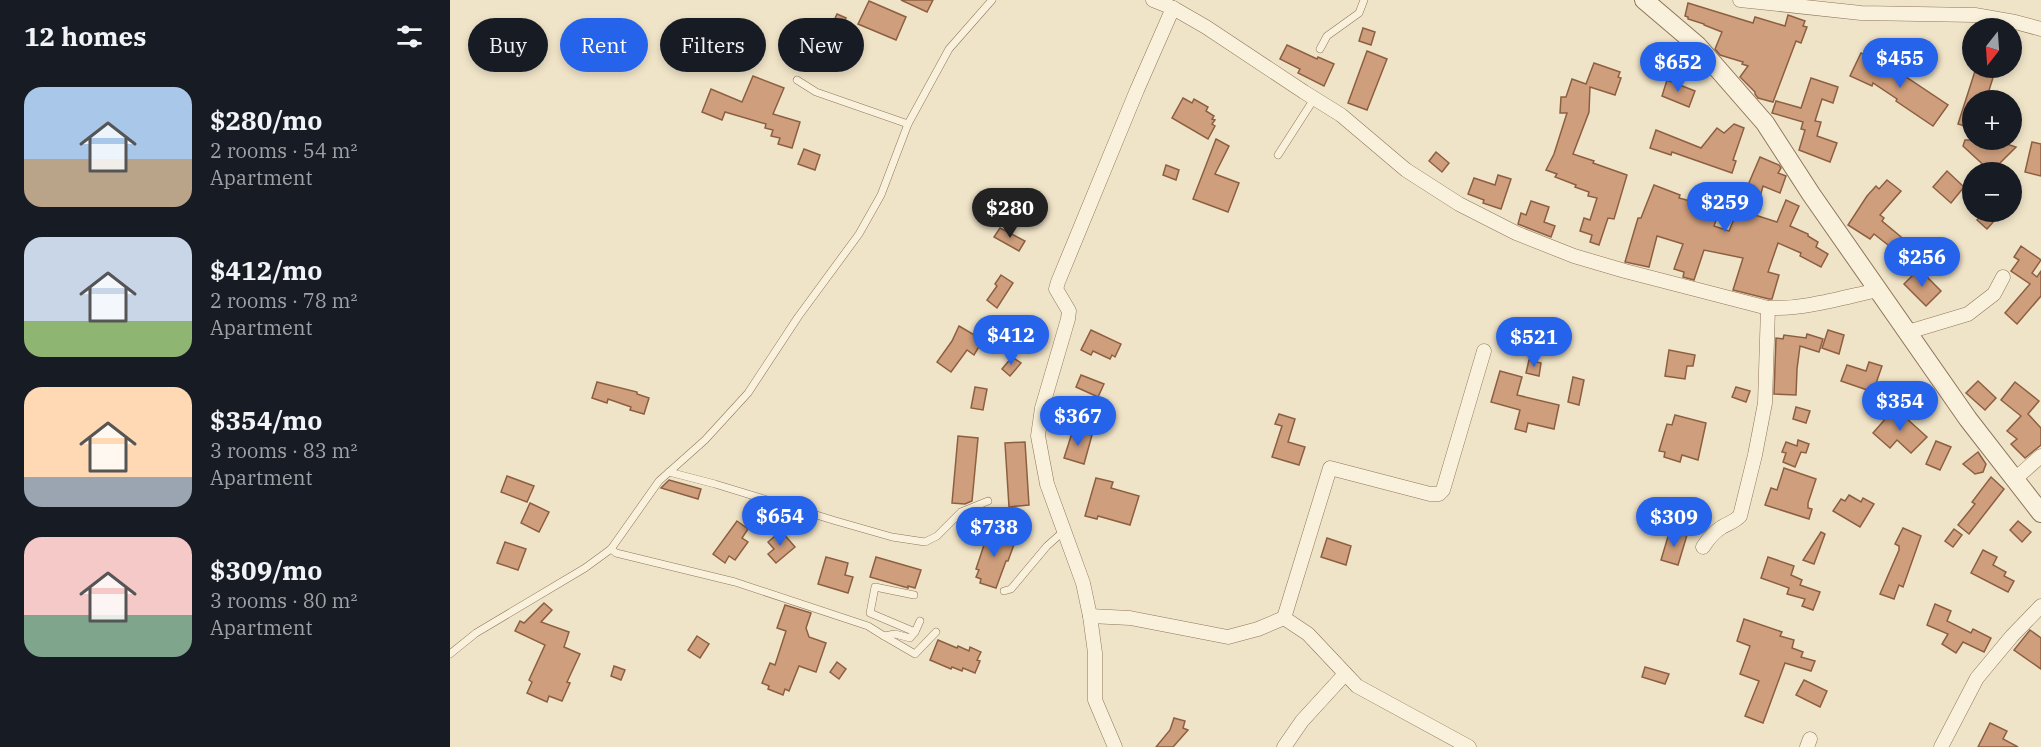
<!DOCTYPE html>
<html lang="en">
<head>
<meta charset="utf-8">
<style>
  :root { --surface:#171b24; --page:#242831; --text:#f1f3f6; --muted:#9ea1a6; --accent:#2563eb }
  body { margin:0; font-family:"IBM Plex Serif",serif; background:var(--page); color:var(--text); height:100vh; display:flex; flex-direction:column; font-size:22px; white-space:nowrap }
  * { box-sizing:border-box; margin:0 }
  p { font-size:20px; color:var(--muted) }
  .icon { flex:none; width:33px; height:33px; fill:none; stroke:currentColor; stroke-width:2; stroke-linecap:round; stroke-linejoin:round }
  .map { position:relative; flex:1; overflow:hidden }
  .panel { display:flex; flex-direction:column; background:var(--surface); width:450px }
  .panel>* { flex:none }
  .banner { position:absolute; left:18px; top:18px; width:570px; height:54px; display:flex; gap:12px }
  .needle { width:39px; rotate:197deg }
  .controls { position:absolute; left:1512px; top:18px; display:grid; gap:12px }
  .controls a { display:grid; place-items:center; width:60px; height:60px; border-radius:50%; background:var(--surface); box-shadow:0 3px 9px #0003; font-size:30px }
  .price { position:absolute; translate:-50% -51px; padding:0 14px; border-radius:21px; background:var(--accent); color:#fff; font-size:20px; line-height:39px; filter:drop-shadow(0 2px 3px #0008) }
  .price::after { content:''; position:absolute; left:50%; top:36px; width:18px; height:14px; margin-left:-9px; background:inherit; clip-path:polygon(0 0,100% 0,50% 100%) }
  .price.on { background:#222; color:#fff }
  ul { padding:0; list-style:none }
  li { display:flex; align-items:center; gap:18px; height:150px; padding:0 24px }
  li span { display:grid; place-items:center; flex:none; width:168px; height:120px; border-radius:18px; color:#555 }
  li>.icon { margin-inline-start:auto }
  span .icon { width:72px; height:72px; fill:#fffc; stroke-width:1 }
  li b { font-size:26px }
  h2 { display:flex; justify-content:space-between; align-items:center; height:72px; padding:0 24px; font-size:26px }
  .tag { padding:0 21px; border-radius:27px; background:var(--surface); box-shadow:0 3px 9px #0003; font-size:21px; line-height:54px }
  .tag.on { background:var(--accent); color:#fff }
  main { display:flex; flex:1; min-height:0 }
  .map>svg:first-child { display:block }
  .building { fill:#cf9f7d; stroke:#8d5f41; stroke-width:1.5 }
  .lines { fill:none; stroke-linecap:round; stroke-linejoin:round }
  .service-casing { stroke:#8d765c; stroke-width:8 }
  .minor-casing { stroke:#8d765c; stroke-width:15 }
  .tertiary-casing { stroke:#8d765c; stroke-width:20 }
  .service { stroke:#faf1dc; stroke-width:7 }
  .minor { stroke:#faf1dc; stroke-width:14 }
  .tertiary { stroke:#faf1dc; stroke-width:18 }
</style>
</head>
<body>
<main>
<section class="panel">
<h2>12 homes<svg class="icon" aria-label="filters" viewBox="0 0 24 24"><path d="M4 7h16M4 17h16"/><circle cx="9" cy="7" r="2"/><circle cx="15" cy="17" r="2"/></svg></h2>
<ul>
<li><span style="background:linear-gradient(#a9c7e8 60%,#b9a48a 0)"><svg class="icon" aria-label="home" viewBox="0 0 24 24"><path d="M3 11l9-7 9 7M6 9v11h12V9"/></svg></span><div><b>$280/mo</b><p>2 rooms · 54 m²</p><p>Apartment</p></div></li>
<li><span style="background:linear-gradient(#c9d6e8 70%,#8fb573 0)"><svg class="icon" aria-label="home" viewBox="0 0 24 24"><path d="M3 11l9-7 9 7M6 9v11h12V9"/></svg></span><div><b>$412/mo</b><p>2 rooms · 78 m²</p><p>Apartment</p></div></li>
<li><span style="background:linear-gradient(#ffd9b3 75%,#9aa5b1 0)"><svg class="icon" aria-label="home" viewBox="0 0 24 24"><path d="M3 11l9-7 9 7M6 9v11h12V9"/></svg></span><div><b>$354/mo</b><p>3 rooms · 83 m²</p><p>Apartment</p></div></li>
<li><span style="background:linear-gradient(#f6c9c9 65%,#7fa58c 0)"><svg class="icon" aria-label="home" viewBox="0 0 24 24"><path d="M3 11l9-7 9 7M6 9v11h12V9"/></svg></span><div><b>$309/mo</b><p>3 rooms · 80 m²</p><p>Apartment</p></div></li>
</ul>
</section>
<div class="map">
<svg width="1591" height="747" viewBox="0 0 1591 747">
  <rect width="100%" height="100%" fill="#f0e4c8"/>
  <!-- building -->
  <g class="building">
    <path d="M451 0H483L477 12Z"/>
    <path d="M419 1 456 17 446 40 408 24Z"/>
    <path d="M1238 3 1303 23 1305 17 1335 26 1338 15 1355 21 1353 26 1357 27 1351 43 1346 41 1323 102 1308 98 1305 94V92L1290 77 1298 66 1292 64 1293 62 1270 55 1265 49 1272 32 1254 25V24L1238 19V17L1235 16Z"/>
    <path d="M387 14 396 18 390 33 380 29Z"/>
    <path d="M913 28 925 32 921 45 909 41Z"/>
    <path d="M277 41 296 50 285 70 267 61Z"/>
    <path d="M837 45 867 59 868 57 884 64 874 86 848 73 850 69 830 59Z"/>
    <path d="M917 51 937 59 917 110 898 103Z"/>
    <path d="M1411 53 1450 73 1498 105 1483 126 1446 101 1447 99 1423 83 1422 86 1400 76Z"/>
    <path d="M1144 63 1170 72 1168 77 1171 78 1165 95 1140 87 1139 112 1123 154 1144 161 1143 163 1177 175 1164 219 1158 218 1149 245 1140 242 1142 235 1130 231 1134 218 1140 220 1147 198 1138 196 1139 192 1125 187 1126 185 1105 177 1107 174 1096 170 1104 154 1117 113H1110L1111 97H1116L1122 79 1136 84Z"/>
    <path d="M1526 68H1546L1536 100H1522V128L1508 124Z"/>
    <path d="M303 76 334 88 323 114 350 122 342 148 328 144 330 138 321 136 323 130 315 128 316 124 275 112 272 120 252 112 261 89 292 102Z"/>
    <path d="M1361 78 1388 87 1383 103 1372 99 1365 121 1371 122 1367 136 1387 143 1380 162 1349 150 1355 130 1351 129 1353 122 1322 113 1326 101 1351 108Z"/>
    <path d="M1217 80 1245 91 1239 107 1212 96Z"/>
    <path d="M733 98 742 103 744 99 758 107 756 111 764 116 762 119 765 120 762 124 765 126 758 139 722 118Z"/>
    <path d="M1284 124 1294 128 1283 160 1286 161 1282 173 1222 152 1221 155 1200 148 1206 130 1251 148 1267 128 1274 133Z"/>
    <path d="M766 139 779 146 765 174 789 183 778 212 743 199Z"/>
    <path d="M1515 140H1526L1533 142 1535 140H1545L1566 147 1541 172 1513 146Z"/>
    <path d="M1582 142 1591 144V176L1575 172Z"/>
    <path d="M354 149 370 155 365 170 348 164Z"/>
    <path d="M986 152 999 163 992 172 979 161Z"/>
    <path d="M1310 157 1329 165 1331 168 1328 173 1336 176 1330 193 1313 186 1305 215 1327 222 1336 200 1349 206 1340 226 1358 234V236L1368 242 1366 247 1378 254 1371 267 1350 256 1351 253 1328 243 1318 272 1329 275 1322 299H1319L1283 290 1293 258 1254 250 1244 280 1233 277 1234 272 1224 269 1233 244 1207 236 1199 267 1175 262 1188 218H1191L1204 185 1230 195 1229 198 1270 209 1264 226 1279 231 1286 214 1289 215 1298 185Z"/>
    <path d="M716 165 729 170 726 180 713 175Z"/>
    <path d="M1497 171 1514 187 1501 203 1483 187Z"/>
    <path d="M1048 175 1061 179 1051 209 1033 203 1034 200 1018 194 1024 178 1045 185Z"/>
    <path d="M1437 180 1451 191 1430 215 1434 218 1432 221 1456 241 1447 252 1424 234 1420 239 1398 225 1417 196 1426 186 1429 189Z"/>
    <path d="M1081 201 1099 207 1094 222 1105 226 1101 237 1068 224 1071 213 1076 215Z"/>
    <path d="M1534 212H1552L1537 229 1527 220Z"/>
    <path d="M550 228 575 241 569 251 544 237Z"/>
    <path d="M1571 246 1591 260 1582 273 1587 277 1591 271V296L1567 324 1555 313 1580 284 1561 271 1569 260 1564 257Z"/>
    <path d="M1469 269 1491 291 1476 306 1454 284Z"/>
    <path d="M551 275 563 283 547 308 537 300 547 286 545 284Z"/>
    <path d="M509 326 533 340 524 355 517 350 501 372 487 362 502 341Z"/>
    <path d="M641 330 671 344 665 357 662 355 660 359 643 351 641 355 631 350Z"/>
    <path d="M1378 330 1394 335 1389 354 1372 348Z"/>
    <path d="M1357 334 1373 339 1369 352 1350 346 1347 369 1346 395 1324 394 1326 338 1333 339 1334 335 1356 338Z"/>
    <path d="M1219 350 1245 355 1243 366H1237L1235 379 1215 376Z"/>
    <path d="M562 357 571 363 560 376 552 369Z"/>
    <path d="M1079 360 1091 363 1089 376 1076 373Z"/>
    <path d="M1419 362 1432 366 1423 392 1391 381 1397 365 1416 371Z"/>
    <path d="M1050 371 1072 377 1067 395 1109 405 1104 429 1078 423 1076 432 1065 429 1070 410 1041 402Z"/>
    <path d="M631 375 654 384 648 397 626 387Z"/>
    <path d="M1123 377 1134 380 1129 405 1118 402Z"/>
    <path d="M1528 381 1546 398 1535 410 1516 393Z"/>
    <path d="M147 382 187 392V394L199 398 194 414 180 410 181 407 158 399 157 403 142 398Z"/>
    <path d="M1565 382 1589 401 1578 414 1591 428V445L1575 458 1561 444 1567 439 1557 431 1571 416 1551 400Z"/>
    <path d="M525 387 537 389 533 410 521 408Z"/>
    <path d="M1286 387 1300 391 1296 402 1282 397Z"/>
    <path d="M1346 407 1360 411 1356 423 1343 419Z"/>
    <path d="M1445 408 1477 437 1461 453 1447 440 1440 448 1423 433Z"/>
    <path d="M829 414 845 419 838 442 855 447 849 465 822 457 832 426 825 424Z"/>
    <path d="M1225 415 1256 423 1248 460 1232 455 1230 462 1214 457 1215 452 1209 451 1217 424 1222 425Z"/>
    <path d="M623 430 642 435 634 464 614 458Z"/>
    <path d="M508 436 528 438 522 501 515 504 502 503Z"/>
    <path d="M1348 440 1359 444 1356 453 1351 452 1345 467 1333 462 1336 453 1332 452 1336 442 1347 446Z"/>
    <path d="M1486 441 1501 447 1490 470 1476 464Z"/>
    <path d="M575 442 579 505 559 507 555 443Z"/>
    <path d="M1528 452 1536 464 1533 472 1525 474 1513 464Z"/>
    <path d="M1334 468 1366 479 1358 503V508L1362 509 1359 519 1315 505 1321 488 1327 490Z"/>
    <path d="M57 476 84 486 77 502 51 492Z"/>
    <path d="M1541 477 1554 489 1519 534 1508 525 1525 504 1522 502Z"/>
    <path d="M646 478 663 482 661 488 689 496 680 525 648 516 647 519 635 516Z"/>
    <path d="M219 480 251 489 248 499 211 488Z"/>
    <path d="M1399 495 1411 502 1413 498 1424 504 1410 527 1383 511 1391 499 1395 501Z"/>
    <path d="M80 503 99 512 89 532 71 523Z"/>
    <path d="M287 521 298 529 292 538 298 542 285 560 279 556 275 563 263 554Z"/>
    <path d="M1568 521 1581 532 1572 542 1560 530Z"/>
    <path d="M1453 528 1471 536 1453 587 1449 585 1444 599 1430 594 1449 550V546L1445 544Z"/>
    <path d="M1504 529 1512 535 1503 547 1495 541Z"/>
    <path d="M1220 530 1237 535 1228 565 1211 560Z"/>
    <path d="M331 531 345 547 326 563 318 554 324 549 318 542Z"/>
    <path d="M543 531 566 539 558 561H556L546 588 530 583 531 579 526 577 529 570 526 569 536 539 539 540Z"/>
    <path d="M1371 532 1375 534 1364 564 1353 560Z"/>
    <path d="M877 538 901 546 896 565 871 557Z"/>
    <path d="M55 542 76 549 68 570 47 563Z"/>
    <path d="M1533 550 1547 557 1543 565 1556 572 1554 576 1564 581 1558 592 1521 573Z"/>
    <path d="M376 557 398 563 395 575 403 577 398 593 368 584Z"/>
    <path d="M426 557 471 570 465 588 458 586V588L420 577Z"/>
    <path d="M1318 557 1344 566 1341 575 1352 580 1350 585 1370 592 1363 610 1352 606 1355 599 1337 594 1339 588 1311 578Z"/>
    <path d="M94 603 102 610 91 622 119 632 114 647 130 654 117 682 120 683 112 701 99 696 97 702 77 693 82 682 79 680 95 645 65 631 70 621 74 623Z"/>
    <path d="M1485 604 1501 611 1497 621 1521 633 1523 629 1541 638 1534 652 1513 642 1506 653 1492 644 1498 634 1477 625Z"/>
    <path d="M335 605 361 613 356 628 359 637 376 643 366 672 349 666 339 691 335 689 333 695 318 689 319 686 312 683 320 663 325 665 336 631 327 628Z"/>
    <path d="M1294 619 1332 632 1330 636 1344 640 1342 648 1353 652 1351 657 1365 661 1361 671 1335 663 1313 723 1295 716 1309 681 1290 674 1300 646 1287 641Z"/>
    <path d="M1580 630 1591 638V669L1564 650Z"/>
    <path d="M247 636 259 644 250 658 238 650Z"/>
    <path d="M488 640 507 648 508 646 519 651 520 647 531 652 527 660 530 661 525 673 513 668 512 671 502 667 501 669 480 660Z"/>
    <path d="M387 662 396 669 389 679 380 672Z"/>
    <path d="M164 666 175 670 171 680 161 676Z"/>
    <path d="M1195 667 1219 674 1215 684 1192 677Z"/>
    <path d="M1354 680 1377 691 1370 707 1346 695Z"/>
    <path d="M724 718 735 721 733 728 738 730 723 747H706L720 730Z"/>
    <path d="M1540 723 1557 731 1553 739 1568 747H1528Z"/>
  </g>
  <g class="lines">
    <defs>
      <g id="service">
        <path d="M870 49 877 36 909 13 914 0"/>
        <path d="M347 80 366 92 458 124"/>
        <path d="M828 155 864 99"/>
        <path d="M219 472 265 484 386 521 442 537 475 542 487 536 511 512 538 501"/>
        <path d="M161 549 166 553 285 582 418 626 434 636 445 634 460 638 465 632 470 621"/>
        <path d="M554 591 561 589 597 546 615 530"/>
        <path d="M464 595 425 587 420 613 465 632"/>
        <path d="M434 636 465 654 486 632"/>
        <path d="M0 654 26 633 135 568 161 549 209 481 255 440 298 393 348 317 409 234 431 195 458 124 499 49 542 0"/>
      </g>
      <g id="minor">
        <path d="M703 0 723 8 756 27 854 92 891 115 956 170 1009 204 1066 233 1124 256 1175 271 1318 308C1356 309 1391 298 1428 290"/>
        <path d="M1290 0 1411 13 1525 15 1565 22 1591 29"/>
        <path d="M1458 332 1518 314 1544 294 1553 277"/>
        <path d="M1565 479 1591 456"/>
        <path d="M1253 547C1258 539 1264 532 1272 527 1279 523 1284 522 1290 516L1305 455 1315 403 1318 308"/>
        <path d="M640 616 680 618 778 637 808 629 834 618 858 634 907 686 1019 747"/>
        <path d="M834 618 880 468 980 494H989L993 490 1034 351"/>
        <path d="M665 747 645 700V653L640 616 633 583 597 484 588 436 592 408 618 319 619 311 606 289 608 282 687 90 723 8"/>
        <path d="M834 747 852 721 895 674"/>
        <path d="M1357 747 1360 739"/>
        <path d="M1491 747 1527 678 1562 636 1591 606"/>
      </g>
      <path id="tertiary" d="M1194 0 1247 45 1315 123 1361 194 1518 419 1591 513"/>
    </defs>
    <!-- service casing -->
    <use href="#service" class="service-casing"/>
    <!-- minor casing -->
    <use href="#minor" class="minor-casing"/>
    <!-- tertiary casing -->
    <use href="#tertiary" class="tertiary-casing"/>
    <!-- service -->
    <use href="#service" class="service"/>
    <!-- minor -->
    <use href="#minor" class="minor"/>
    <!-- tertiary -->
    <use href="#tertiary" class="tertiary"/>
  </g>
</svg>
<div class="controls">
<a><svg class="needle" viewBox="-14 -14 28 28"><path d="M0-13l5 13h-10z" fill="#e53935"/><path d="M0 13l5-13h-10z" fill="#9ea1a6"/></svg></a>
<a>+</a>
<a>−</a>
</div>
<b class="price" style="left:1450px;top:89px">$455</b>
<b class="price" style="left:1228px;top:93px">$652</b>
<b class="price" style="left:1275px;top:233px">$259</b>
<b class="price on" style="left:560px;top:239px">$280</b>
<b class="price" style="left:1472px;top:288px">$256</b>
<b class="price" style="left:561px;top:366px">$412</b>
<b class="price" style="left:1084px;top:368px">$521</b>
<b class="price" style="left:1450px;top:432px">$354</b>
<b class="price" style="left:628px;top:447px">$367</b>
<b class="price" style="left:330px;top:547px">$654</b>
<b class="price" style="left:1224px;top:548px">$309</b>
<b class="price" style="left:544px;top:558px">$738</b>
<div class="banner">
<a class="tag">Buy</a>
<a class="tag on">Rent</a>
<a class="tag">Filters</a>
<a class="tag">New</a>
</div>
</div>
</main>
</body>
</html>
